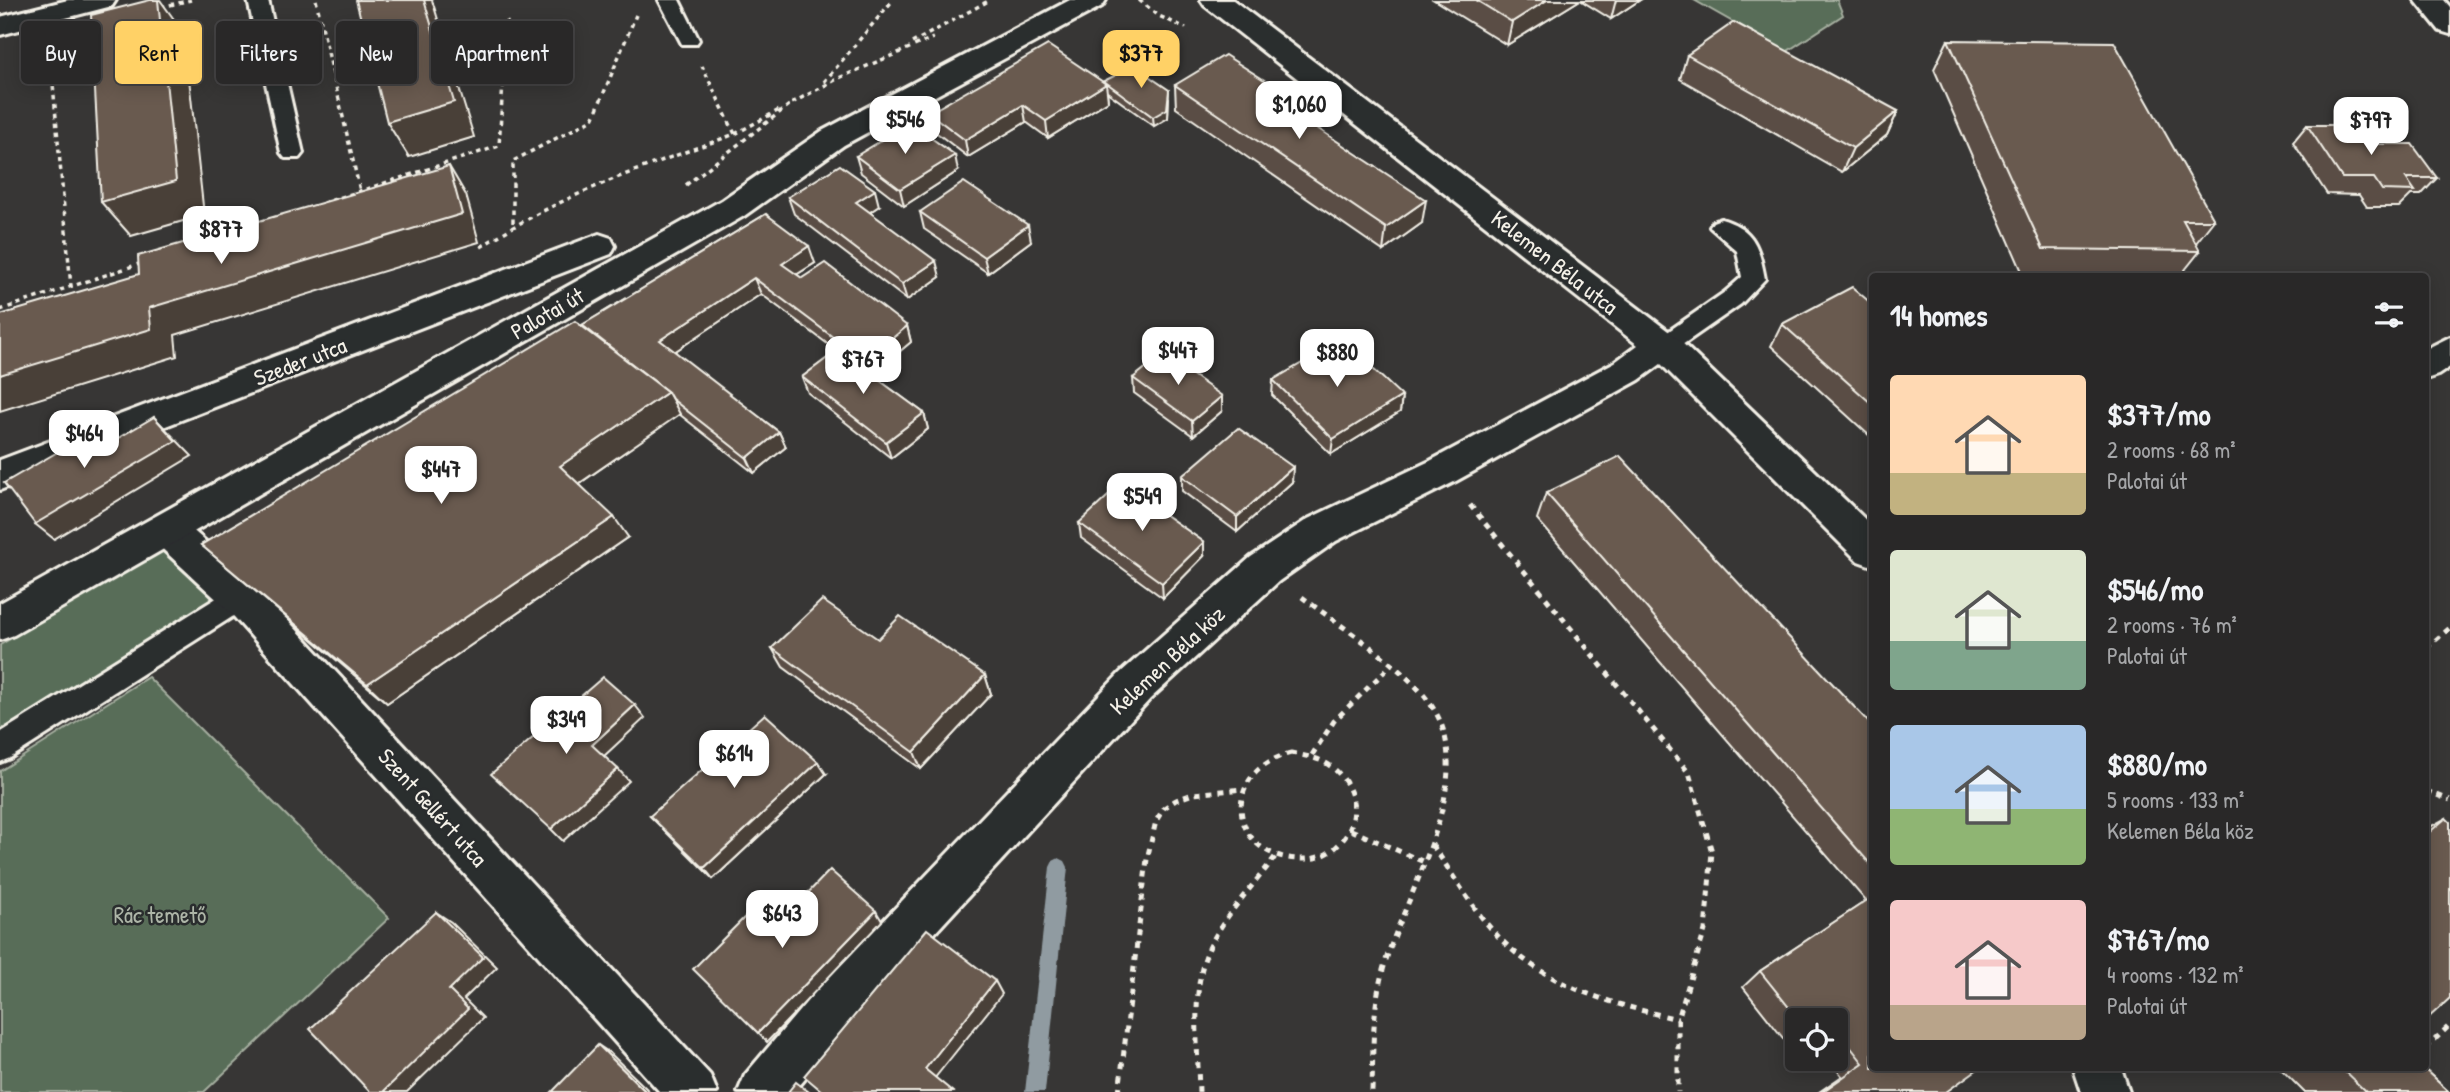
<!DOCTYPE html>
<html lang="en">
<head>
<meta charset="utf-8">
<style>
  :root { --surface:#292828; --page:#313030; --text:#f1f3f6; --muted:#a5a6a8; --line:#454445; --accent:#ffd166 }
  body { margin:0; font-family:"Patrick Hand",sans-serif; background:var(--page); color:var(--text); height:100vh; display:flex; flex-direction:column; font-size:26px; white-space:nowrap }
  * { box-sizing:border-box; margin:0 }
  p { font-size:23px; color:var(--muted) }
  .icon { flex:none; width:38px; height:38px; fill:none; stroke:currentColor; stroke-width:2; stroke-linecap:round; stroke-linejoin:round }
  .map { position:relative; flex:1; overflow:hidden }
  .panel { position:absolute; left:1869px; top:273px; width:560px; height:798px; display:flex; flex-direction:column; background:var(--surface); border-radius:7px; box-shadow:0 4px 18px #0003,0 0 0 2px var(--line) }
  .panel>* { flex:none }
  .hud { position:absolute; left:21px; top:21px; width:665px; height:63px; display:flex; gap:14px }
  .fabs { position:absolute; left:1785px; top:1008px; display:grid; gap:14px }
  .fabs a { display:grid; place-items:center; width:63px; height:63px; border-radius:7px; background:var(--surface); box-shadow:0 4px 18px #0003,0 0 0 2px var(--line); font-size:35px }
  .price { position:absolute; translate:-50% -60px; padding:0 16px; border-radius:14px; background:#fff; color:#222; font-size:23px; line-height:46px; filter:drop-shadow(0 2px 4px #0008) }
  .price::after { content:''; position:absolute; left:50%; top:42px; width:21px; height:16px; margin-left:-10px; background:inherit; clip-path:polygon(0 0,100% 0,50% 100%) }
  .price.on { background:var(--accent); color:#111 }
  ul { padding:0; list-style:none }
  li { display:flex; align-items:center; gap:21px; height:175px; padding:0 21px }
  li span { display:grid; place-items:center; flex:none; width:196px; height:140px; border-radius:7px; color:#555 }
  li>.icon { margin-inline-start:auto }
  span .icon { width:84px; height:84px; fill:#fffc; stroke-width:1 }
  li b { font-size:30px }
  h2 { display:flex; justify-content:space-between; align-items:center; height:84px; padding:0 21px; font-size:30px }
  .pill { padding:0 24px; border-radius:7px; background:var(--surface); box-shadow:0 4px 18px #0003,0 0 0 2px var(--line); font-size:24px; line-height:63px }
  .pill.on { background:var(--accent); color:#111 }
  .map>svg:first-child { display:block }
  .green { fill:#586d59; stroke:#a6afa0; stroke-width:2 }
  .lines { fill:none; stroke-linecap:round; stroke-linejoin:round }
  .stream { fill:#909ba1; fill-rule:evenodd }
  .service-casing { stroke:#f4f1e8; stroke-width:6 }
  .minor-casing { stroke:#f4f1e8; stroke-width:6 }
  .secondary-casing { stroke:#f4f1e8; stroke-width:6 }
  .path-far1 { stroke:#f4f1e8; stroke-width:3.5; stroke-dasharray:4.5 4.5; stroke-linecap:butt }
  .path { stroke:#f4f1e8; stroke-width:5; stroke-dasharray:6 6; stroke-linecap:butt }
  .service { fill:#2a2d2e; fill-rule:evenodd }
  .minor { fill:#2a2d2e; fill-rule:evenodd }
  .secondary { fill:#2a2d2e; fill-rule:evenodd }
  .wall { fill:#5a4d45; stroke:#f4f1e8; stroke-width:2 }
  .shaded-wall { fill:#4a3f38; stroke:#f4f1e8; stroke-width:2 }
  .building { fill:#695a50; stroke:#f4f1e8; stroke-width:2 }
  .labels { text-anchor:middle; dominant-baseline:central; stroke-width:5; stroke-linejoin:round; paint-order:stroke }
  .street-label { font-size:23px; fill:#f4f1e8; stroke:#2a2d2e }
  .park-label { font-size:23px; fill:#aeb6a8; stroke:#2a2d2e }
</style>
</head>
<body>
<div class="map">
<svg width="2450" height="1092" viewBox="0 0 2450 1092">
  <rect width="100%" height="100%" fill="#373635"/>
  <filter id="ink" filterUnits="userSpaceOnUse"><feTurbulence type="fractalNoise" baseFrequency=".0143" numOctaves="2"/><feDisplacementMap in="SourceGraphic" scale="14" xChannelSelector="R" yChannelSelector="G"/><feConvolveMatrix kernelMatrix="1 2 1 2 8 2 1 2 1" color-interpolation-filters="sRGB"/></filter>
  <g filter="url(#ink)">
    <!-- green -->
    <g class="green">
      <path d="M1694 0H1837L1843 15 1786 52Z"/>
      <path d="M179 539 241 597 0 747V645Z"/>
      <path d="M148 677 389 918 204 1092H0V771Z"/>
    </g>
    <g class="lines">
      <!-- stream -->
      <path class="stream" d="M1059 858 1065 861 1068 867 1045 1092H1025L1050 867 1053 861Z"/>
      <defs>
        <g id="service">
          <path d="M248 0H268L303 153 299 158H285L281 153Z"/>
          <path d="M659 0H679L699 40 696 44H682Z"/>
          <path d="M1721 219C1755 229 1759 248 1765 279L1741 304 1672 352 1664 355 1656 352 1652 346 1656 340 1725 292 1742 277 1737 251 1710 227 1713 222Z"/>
          <path d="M241 586 251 589 254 597 251 605 10 758 0 762V733L231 589Z"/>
        </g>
        <g id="minor">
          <path d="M68 0H116L112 6 0 35V17Z"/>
          <path d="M1201 0H1233L1676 337 1872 526V566L1858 561 1661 364 1639 380 1456 481 1336 541 1279 581 1150 699 850 1025 794 1092H738L745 1075 816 991 1120 673 1251 557 1308 519 1430 461 1615 362 1638 345 1205 6Z"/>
          <path d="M2415 0H2444L2450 7V34L2440 31Z"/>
          <path d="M599 234 611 238 615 246 611 254 0 490V460Z"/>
          <path d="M2450 337V367L2438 375 2426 379V349Z"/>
          <path d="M166 513 179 518 255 585 710 1075 717 1092H660L227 609 153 540 147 529 153 518Z"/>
          <path d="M2073 1068H2121L2129 1092H2081Z"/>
        </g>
        <path id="secondary" d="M1070 0H1106L1102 6 844 145 744 216 14 635 0 640V603L722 200 822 131Z"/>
      </defs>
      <!-- service casing -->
      <use href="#service" class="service-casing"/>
      <!-- minor casing -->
      <use href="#minor" class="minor-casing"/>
      <!-- secondary casing -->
      <use href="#secondary" class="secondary-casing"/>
      <!-- path-far1 -->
      <g class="path-far1">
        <path d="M316 0 360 191"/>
        <path d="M1139 0 1159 16 1186 28"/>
        <path d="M161 7 191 0"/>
        <path d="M912 43 990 0"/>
        <path d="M50 50 71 287"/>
        <path d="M824 82 893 0"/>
        <path d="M792 103 839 78 933 38"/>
        <path d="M735 134 781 109"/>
        <path d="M686 185 793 102"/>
        <path d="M323 203 499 146 507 19"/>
        <path d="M513 223V161L593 119 636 15"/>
        <path d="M481 247C559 195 647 166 735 134L702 66"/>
        <path d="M0 310 142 263"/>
      </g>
      <!-- path -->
      <g class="path">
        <path d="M1470 505 1689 773 1712 852 1705 930 1678 1019V1092"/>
        <path d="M1302 597C1341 627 1410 669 1435 711 1478 785 1403 897 1383 970 1372 1009 1373 1052 1372 1092"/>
        <path d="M2426 648 2450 628"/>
        <path d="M1291 753C1301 755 1313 757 1322 761 1353 776 1365 816 1341 842 1330 855 1316 860 1299 859 1228 857 1219 771 1291 753Z"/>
        <path d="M1312 755 1334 721 1391 665"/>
        <path d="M2426 791 2450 800"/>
        <path d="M1351 830 1424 862"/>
        <path d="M1432 845C1453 874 1471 907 1495 933 1543 986 1611 1004 1678 1019"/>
        <path d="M2426 1048 2450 1025"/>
        <path d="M1119 1092 1147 859 1156 821 1164 808 1176 800 1193 794 1243 789"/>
        <path d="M1199 1092C1198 1053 1192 995 1205 958 1219 920 1251 889 1275 857"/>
      </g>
      <!-- service -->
      <use href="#service" class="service"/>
      <!-- minor -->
      <use href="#minor" class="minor"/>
      <!-- secondary -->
      <use href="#secondary" class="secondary"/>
    </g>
    <!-- wall -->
    <g class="wall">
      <path d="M1434 0H1640L1611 19 1580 0 1507 45Z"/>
      <path d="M1948 40 2214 220 2196 243 2200 251 2180 276H2024L1934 69Z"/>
      <path d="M1687 55 1898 111 1887 135 1842 172 1680 79Z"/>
      <path d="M1104 83 1169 98 1168 118 1154 126 1107 92 1108 101 1048 138 1026 122 968 157 933 130 929 113Z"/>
      <path d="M1175 85H1272L1271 98 1422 223 1383 251 1176 108Z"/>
      <path d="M2307 125 2372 144 2437 178 2421 195H2411L2399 207H2367L2359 195 2327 194 2293 142Z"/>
      <path d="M856 156 958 171 904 206 861 173Z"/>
      <path d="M788 197 879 206 870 212 940 277 907 300 794 214Z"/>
      <path d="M920 212 1031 241 988 273 924 229Z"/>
      <path d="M766 214 815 263 796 275 802 278 907 326 911 342 872 375 924 413 928 429 891 458 808 393 802 377 837 351 761 294 674 352 779 432 786 447 754 473 679 414 579 484 628 537 387 703 201 545 582 325Z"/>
      <path d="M1872 304V438L1771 346 1782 324Z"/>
      <path d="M1133 378 1222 411 1193 436 1134 393Z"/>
      <path d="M1273 380 1402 396 1400 412 1331 454 1272 395Z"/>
      <path d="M1182 476 1292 482 1237 532 1182 491Z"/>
      <path d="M1546 493 1872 726V1068L1946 1092H1819L1842 1076 1828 1059H1836V1020H1797V1056L1743 987 1760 971 1866 901 1537 519Z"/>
      <path d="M1079 523 1204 556 1163 598 1081 538Z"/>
      <path d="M878 639 985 675 991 694 921 769 783 667 772 648Z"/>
      <path d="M826 774 713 879 650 816Z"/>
      <path d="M2446 818 2426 1020V829Z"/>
      <path d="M2280 1068H2423L2449 1092H2304Z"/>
    </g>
    <!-- shaded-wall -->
    <g class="shaded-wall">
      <path d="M158 0H160L184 33 204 215 131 236 101 202Z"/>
      <path d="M424 0H432L474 137 409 157 387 122Z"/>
      <path d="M1547 0H1580L1507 45 1512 22Z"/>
      <path d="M1616 0H1640L1611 19Z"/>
      <path d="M1106 84 1108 101 1048 138 1046 121Z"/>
      <path d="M1272 85 1271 108 1261 91Z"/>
      <path d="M1169 90 1168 118 1154 126 1153 117Z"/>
      <path d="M1023 105 1026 122 968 157 965 140Z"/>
      <path d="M1898 111 1887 135 1842 172 1853 148Z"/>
      <path d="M955 155 958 171 904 206 900 189Z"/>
      <path d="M449 166 466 195 479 242 175 335 177 356 0 411V375L149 308Z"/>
      <path d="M875 190 879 206 861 218 856 202Z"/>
      <path d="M1426 200 1422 223 1383 251 1386 228Z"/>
      <path d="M1028 225 1031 241 988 273 984 257Z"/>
      <path d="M809 246 815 263 788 280 782 264Z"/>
      <path d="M936 261 940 277 907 300 902 284Z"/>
      <path d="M754 278 761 294 668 356 660 340Z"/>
      <path d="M907 326 911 342 870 376 865 361Z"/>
      <path d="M668 392 680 414 574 487 560 466Z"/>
      <path d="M1222 396V411L1193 436 1192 421Z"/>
      <path d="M1402 396 1400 412 1331 454 1333 439Z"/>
      <path d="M924 413 928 429 891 458 886 442Z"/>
      <path d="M154 417 192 456 54 539 35 524Z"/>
      <path d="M779 432 786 447 754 473 747 458Z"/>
      <path d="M80 439 97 454H91Z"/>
      <path d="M1293 467 1292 482 1237 532V517Z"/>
      <path d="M614 517 628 537 387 703 367 684Z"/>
      <path d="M1204 542V556L1163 598 1162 583Z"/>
      <path d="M985 675 991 694 921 769 914 752Z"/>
      <path d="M635 705 645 718 603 757 592 745Z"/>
      <path d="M818 762 826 774 713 879 704 868Z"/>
      <path d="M618 769 629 781 563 841 551 829Z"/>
      <path d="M876 911 882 921 767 1042 758 1033Z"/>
      <path d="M436 912 451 922 497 967 464 999 483 1018 407 1092H383Z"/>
      <path d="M995 981 1002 994 934 1079 925 1069Z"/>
      <path d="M598 1045 610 1053 650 1092H646Z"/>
    </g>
    <!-- building -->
    <g class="building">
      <path d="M150 0H158L176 181 101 202 91 15Z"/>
      <path d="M356 0H424L454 102 387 122Z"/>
      <path d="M1476 0H1547L1512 22Z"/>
      <path d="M1734 22 1898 111 1853 148 1687 55Z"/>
      <path d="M1948 40 2114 42 2214 220H2183L2200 251 2043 249Z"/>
      <path d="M1048 45 1106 84 1046 121 1023 105 965 140 929 113Z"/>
      <path d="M1225 55 1272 85 1261 91 1426 200 1386 228 1175 85Z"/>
      <path d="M1134 66 1169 90 1167 109 1153 117 1104 81Z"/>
      <path d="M910 123 955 155 900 189 856 156Z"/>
      <path d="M2307 125H2359L2372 144H2412L2437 178H2406L2415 191 2382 190 2374 178H2342Z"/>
      <path d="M840 165 875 190 856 202 936 261 902 284 788 197Z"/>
      <path d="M449 166 462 214 149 308 151 329 0 375V315L139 274 138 256Z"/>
      <path d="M964 182 1028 225 984 257 920 212Z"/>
      <path d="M766 214 809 246 782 264 802 278 825 263 907 326 865 361 754 278 660 340 779 432 747 458 672 399 668 392 582 325Z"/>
      <path d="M1852 287 1872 304V404L1782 324Z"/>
      <path d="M575 321 668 392 560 466 614 517 367 684 201 545Z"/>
      <path d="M1342 340 1402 396 1333 439 1273 380Z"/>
      <path d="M838 350 924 413 886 442 802 377Z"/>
      <path d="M1163 354 1222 396 1192 421 1133 378Z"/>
      <path d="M154 417 176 441 35 524 4 483 80 439 91 454Z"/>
      <path d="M1238 428 1293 467 1237 517 1182 476Z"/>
      <path d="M1620 456 1872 726V866L1546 493Z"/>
      <path d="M1121 484 1204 542 1162 583 1079 523Z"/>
      <path d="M822 600 878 639 900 616 985 675 914 752 772 648Z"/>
      <path d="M603 677 635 705 592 745 618 769 551 829 491 774Z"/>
      <path d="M765 714 818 762 704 868 650 816Z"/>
      <path d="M2446 818 2450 822V998L2426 1020V835Z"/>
      <path d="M830 870 876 911 758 1033 693 969 759 903 780 922Z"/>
      <path d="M1872 897V1068H1979L1946 1092H1822L1863 1063 1837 1030 1836 1031V1020H1799L1760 971Z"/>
      <path d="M436 912 483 957 449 990 468 1009 383 1092H370L310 1029Z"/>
      <path d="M927 929 995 981 925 1069 953 1092H823L804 1076Z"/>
      <path d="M598 1045 646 1092H552Z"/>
      <path d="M2341 1068H2423L2449 1092H2364L2365 1091Z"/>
      <path d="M796 1082 809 1092H788Z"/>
    </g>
  </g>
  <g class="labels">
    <!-- street labels -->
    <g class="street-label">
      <text transform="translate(1555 262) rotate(38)">Kelemen Béla utca</text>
      <text transform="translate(547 313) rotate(-30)">Palotai út</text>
      <text transform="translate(300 361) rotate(-21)">Szeder utca</text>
      <text transform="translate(1167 660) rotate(-43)">Kelemen Béla köz</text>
      <text transform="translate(433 807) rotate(48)">Szent Gellért utca</text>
    </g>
    <!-- park labels -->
    <g class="park-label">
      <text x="160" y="914">Rác temető</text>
    </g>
  </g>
</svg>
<div class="fabs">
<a><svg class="icon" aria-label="locate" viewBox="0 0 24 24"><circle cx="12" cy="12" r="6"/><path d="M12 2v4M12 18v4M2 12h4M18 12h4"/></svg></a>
</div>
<b class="price on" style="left:1141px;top:90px">$377</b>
<b class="price" style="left:1299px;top:141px">$1,060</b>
<b class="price" style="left:905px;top:156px">$546</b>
<b class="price" style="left:2371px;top:157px">$797</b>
<b class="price" style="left:221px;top:266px">$877</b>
<b class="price" style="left:1178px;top:387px">$447</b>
<b class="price" style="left:1337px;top:389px">$880</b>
<b class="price" style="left:863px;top:396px">$767</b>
<b class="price" style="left:84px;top:470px">$464</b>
<b class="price" style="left:441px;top:506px">$447</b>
<b class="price" style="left:1142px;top:533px">$549</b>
<b class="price" style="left:566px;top:756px">$349</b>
<b class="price" style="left:734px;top:790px">$614</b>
<b class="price" style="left:782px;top:950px">$643</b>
<div class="hud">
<a class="pill">Buy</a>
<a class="pill on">Rent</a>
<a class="pill">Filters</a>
<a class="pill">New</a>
<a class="pill">Apartment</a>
</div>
<section class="panel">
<h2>14 homes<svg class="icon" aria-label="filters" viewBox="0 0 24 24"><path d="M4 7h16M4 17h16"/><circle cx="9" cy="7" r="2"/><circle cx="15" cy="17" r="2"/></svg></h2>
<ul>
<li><span style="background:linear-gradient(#ffd9b3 70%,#c2b280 0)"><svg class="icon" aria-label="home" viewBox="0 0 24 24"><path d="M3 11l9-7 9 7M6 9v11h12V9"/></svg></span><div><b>$377/mo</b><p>2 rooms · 68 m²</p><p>Palotai út</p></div></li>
<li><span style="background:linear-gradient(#dfe7d0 65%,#7fa58c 0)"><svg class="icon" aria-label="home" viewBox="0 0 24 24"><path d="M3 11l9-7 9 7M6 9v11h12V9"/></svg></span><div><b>$546/mo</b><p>2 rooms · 76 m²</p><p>Palotai út</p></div></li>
<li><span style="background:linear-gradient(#a9c7e8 60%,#8fb573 0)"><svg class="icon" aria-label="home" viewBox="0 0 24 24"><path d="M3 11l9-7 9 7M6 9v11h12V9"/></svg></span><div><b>$880/mo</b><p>5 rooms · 133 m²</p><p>Kelemen Béla köz</p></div></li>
<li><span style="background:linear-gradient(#f6c9c9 75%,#b9a48a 0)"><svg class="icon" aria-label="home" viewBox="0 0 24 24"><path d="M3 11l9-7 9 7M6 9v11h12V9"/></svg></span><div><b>$767/mo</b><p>4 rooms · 132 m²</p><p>Palotai út</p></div></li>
</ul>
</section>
</div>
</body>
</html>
